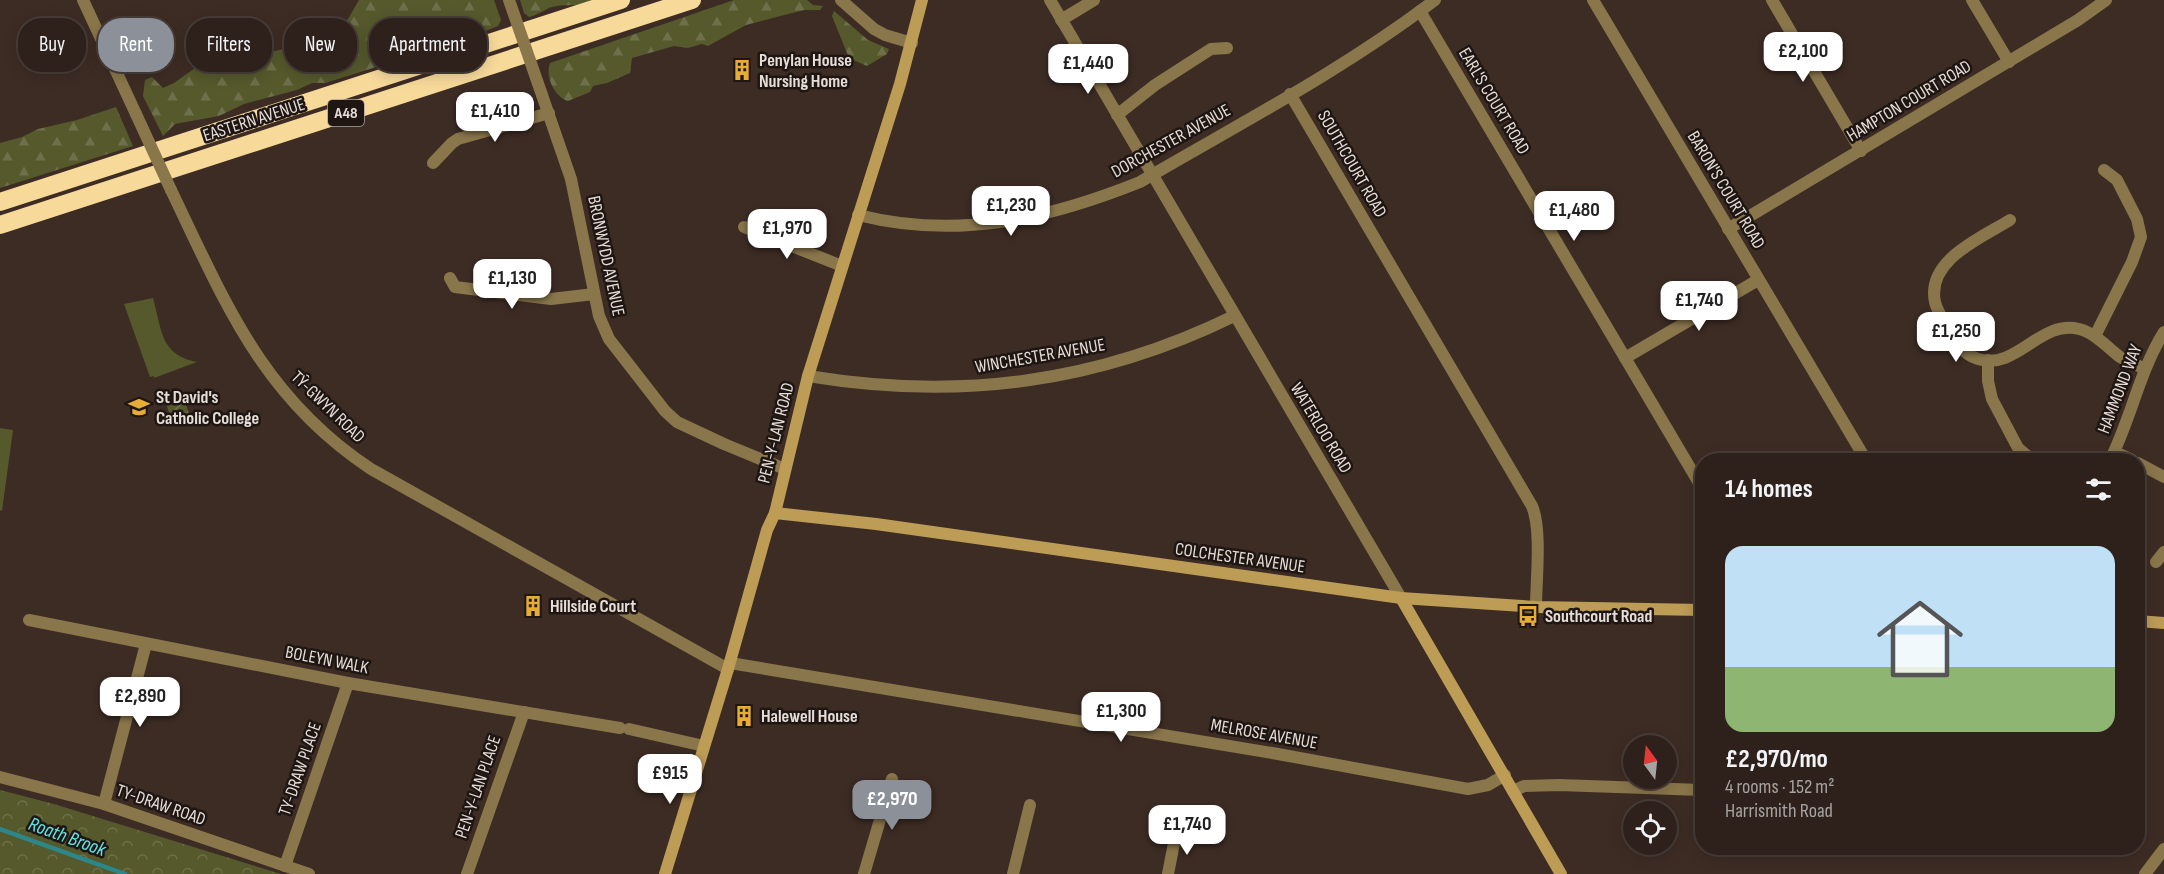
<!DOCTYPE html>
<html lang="en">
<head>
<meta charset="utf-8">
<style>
  :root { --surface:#2e211b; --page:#3a2e28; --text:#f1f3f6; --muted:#a7a3a3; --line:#493e3a; --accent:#8c9099 }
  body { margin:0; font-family:"Sofia Sans Condensed",sans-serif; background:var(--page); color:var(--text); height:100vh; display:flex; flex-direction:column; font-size:22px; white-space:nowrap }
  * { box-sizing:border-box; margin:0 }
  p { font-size:20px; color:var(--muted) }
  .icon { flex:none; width:33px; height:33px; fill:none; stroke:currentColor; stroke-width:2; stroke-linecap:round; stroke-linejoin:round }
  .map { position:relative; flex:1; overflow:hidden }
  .panel { position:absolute; left:1695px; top:453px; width:450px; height:402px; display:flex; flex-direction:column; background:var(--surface); border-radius:24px; box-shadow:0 3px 15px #0003,0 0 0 2px var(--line) }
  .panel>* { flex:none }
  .top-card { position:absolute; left:18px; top:18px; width:570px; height:54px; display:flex; gap:12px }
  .needle { width:39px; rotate:345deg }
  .controls { position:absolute; left:1623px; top:735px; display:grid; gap:12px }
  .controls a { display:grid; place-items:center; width:54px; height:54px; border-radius:50%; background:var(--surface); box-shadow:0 3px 15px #0003,0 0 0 2px var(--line); font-size:30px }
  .price { position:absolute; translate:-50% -51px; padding:0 14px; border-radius:12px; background:#fff; color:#222; font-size:20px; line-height:39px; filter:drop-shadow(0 2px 3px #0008) }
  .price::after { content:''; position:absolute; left:50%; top:36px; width:18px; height:14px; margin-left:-9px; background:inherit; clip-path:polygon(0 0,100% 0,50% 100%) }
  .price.active { background:var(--accent); color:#fff }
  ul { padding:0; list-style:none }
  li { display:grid; align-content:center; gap:12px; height:318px; padding:0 30px }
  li+li { border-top:2px solid var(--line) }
  li span { display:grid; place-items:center; height:186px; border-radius:18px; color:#555 }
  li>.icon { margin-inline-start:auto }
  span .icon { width:108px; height:108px; fill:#fffc; stroke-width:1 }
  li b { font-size:26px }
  h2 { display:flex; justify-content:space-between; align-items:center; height:72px; padding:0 30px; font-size:26px }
  .pill { padding:0 21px; border-radius:24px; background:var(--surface); box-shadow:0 3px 15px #0003,0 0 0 2px var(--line); font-size:21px; line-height:54px }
  .pill.active { background:var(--accent); color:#fff }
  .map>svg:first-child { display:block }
  .grass { fill:#55592c }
  .forest { fill:url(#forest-firs) }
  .park { fill:url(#park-crowns) }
  .garden { fill:url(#garden-furrows) }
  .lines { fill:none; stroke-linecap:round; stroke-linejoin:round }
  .stream { stroke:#2c878b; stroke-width:4.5 }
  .street { stroke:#8a764b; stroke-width:12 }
  .secondary { stroke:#bd9c56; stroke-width:12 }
  .highway { stroke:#f7d99a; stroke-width:18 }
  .street-bridge { stroke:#8a764b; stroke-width:12 }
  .labels { text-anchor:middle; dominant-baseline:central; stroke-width:5; stroke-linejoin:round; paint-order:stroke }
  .shield { fill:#1e1613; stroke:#aba19c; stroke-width:1.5 }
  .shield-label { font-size:16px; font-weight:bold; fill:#e7dcd6 }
  .poi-label { font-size:18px; font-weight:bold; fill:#e7dcd6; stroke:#1e1613; text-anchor:start }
  .street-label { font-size:18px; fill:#e7dcd6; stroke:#1e1613 }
  .water-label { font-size:20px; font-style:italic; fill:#61e2e7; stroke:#1e1613 }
</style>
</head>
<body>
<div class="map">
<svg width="2164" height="874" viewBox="0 0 2164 874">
  <defs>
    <pattern id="forest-firs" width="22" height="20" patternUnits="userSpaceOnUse" patternTransform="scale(1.5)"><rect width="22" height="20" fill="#55592c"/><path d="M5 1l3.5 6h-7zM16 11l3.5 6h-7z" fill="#6d704a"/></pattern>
    <pattern id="park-crowns" width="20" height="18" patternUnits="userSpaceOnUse" patternTransform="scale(1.5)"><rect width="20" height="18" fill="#55592c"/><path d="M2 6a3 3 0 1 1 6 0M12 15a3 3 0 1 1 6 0" fill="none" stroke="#6d704a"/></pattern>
    <pattern id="garden-furrows" width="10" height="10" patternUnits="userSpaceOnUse" patternTransform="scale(1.5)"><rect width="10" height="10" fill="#55592c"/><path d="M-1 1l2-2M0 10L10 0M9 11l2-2" fill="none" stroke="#6d704a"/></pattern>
  </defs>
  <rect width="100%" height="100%" fill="#3d2c24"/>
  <!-- grass -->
  <g class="grass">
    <path d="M153 298C162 330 160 355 197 362L154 378V376L150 377 124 304Z"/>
    <path d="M0 428 13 430 2 511 0 510Z"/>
  </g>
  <!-- forest -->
  <g class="forest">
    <path d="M359 0H494L501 20 498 26 466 39 325 83H312L297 90 244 104 219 116 175 124 163 136 143 96 145 80 152 77 163 88 174 83 209 58 259 50 275 51 309 43 348 19Z"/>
    <path d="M520 0H591C581 8 569 4 557 6 546 7 540 15 529 17L524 13Z"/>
    <path d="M734 0H807L813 5 823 6 820 10H804L746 25 708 46 702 44 688 48 674 46 632 58 630 73 607 83 593 86 590 92 568 101C554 97 545 76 550 63Z"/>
    <path d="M834 11 868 40 889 49 887 54 867 66 849 58 832 16Z"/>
    <path d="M116 107 133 146 0 188V143L22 137 38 129 77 120Z"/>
  </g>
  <!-- park -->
  <path class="park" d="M0 790 54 804 281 874H0Z"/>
  <!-- garden -->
  <path class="garden" d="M190 394 193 403 186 405 190 416 172 422 166 403Z"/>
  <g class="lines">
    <!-- stream -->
    <path class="stream" d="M0 829 125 874"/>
    <!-- street -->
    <g class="street">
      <path d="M83 0 136 114"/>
      <path d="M841 0 874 29 885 35 912 43"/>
      <path d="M1050 0 1401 598"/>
      <path d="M1593 0 1866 460"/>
      <path d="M1772 0 1861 151"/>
      <path d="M1972 0 2009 62"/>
      <path d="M1420 11 1702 488"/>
      <path d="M1061 20 1094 0"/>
      <path d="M1290 94 1532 506C1542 529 1536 581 1536 607"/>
      <path d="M542 95 571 179 599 316 609 339 665 411 677 422 724 444 785 469"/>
      <path d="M1117 115 1155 85 1211 49 1227 48"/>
      <path d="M433 163 452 143 458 139 549 113"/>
      <path d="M171 190C225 302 262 397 371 469L728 669"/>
      <path d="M858 215C957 240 1048 219 1140 182 1239 124 1343 70 1435 0"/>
      <path d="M2010 220C1981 238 1926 260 1935 302 1937 311 1943 319 1947 327 1954 340 1962 354 1978 359 2017 371 2040 319 2079 329 2095 333 2107 347 2120 357 2128 362 2137 365 2145 369"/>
      <path d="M744 227 842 266"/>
      <path d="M1728 229 2078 20 2106 0"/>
      <path d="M450 278 455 287 551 299 594 294"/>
      <path d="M2095 336 2132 262 2141 237 2137 219 2117 180 2104 170"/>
      <path d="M1625 358 1758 280"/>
      <path d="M1988 360V381L1992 399 2018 448 2032 460"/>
      <path d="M808 376C959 401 1097 383 1234 316"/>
      <path d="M2115 452 2132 460"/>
      <path d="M2110 460C2131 419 2139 372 2164 332"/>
      <path d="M2138 463 2164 477"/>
      <path d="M2156 562 2164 552"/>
      <path d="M29 620 348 683 620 728"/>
      <path d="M730 663 1278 754 1468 789 1488 785 1505 775"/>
      <path d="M629 729 704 746"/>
      <path d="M0 777 104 804 309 874"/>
      <path d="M1513 791 1524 786 1559 785 1702 790"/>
      <path d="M104 804 146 644"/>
      <path d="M285 866 348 683"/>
      <path d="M467 874 524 712"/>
      <path d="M864 874 892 779"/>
      <path d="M1013 874 1030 805"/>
      <path d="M1168 874 1176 833"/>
      <path d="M2145 874 2164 849"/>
    </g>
    <!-- secondary -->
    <g class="secondary">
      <path d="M775 513 876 524 1401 598 1536 607 1702 610"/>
      <path d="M1401 598 1561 874"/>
      <path d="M2138 621 2164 623"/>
      <path d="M665 874 728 669 767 530 775 513 808 376 900 84 922 0"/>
    </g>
    <!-- highway -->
    <g class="highway">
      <path d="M0 202 621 0"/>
      <path d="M0 225 692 0"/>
    </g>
    <!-- street-bridge -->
    <g class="street-bridge">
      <path d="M509 0 542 95"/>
      <path d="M136 114 171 190"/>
    </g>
  </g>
  <!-- icons -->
  <defs>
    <symbol id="building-bare" viewBox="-9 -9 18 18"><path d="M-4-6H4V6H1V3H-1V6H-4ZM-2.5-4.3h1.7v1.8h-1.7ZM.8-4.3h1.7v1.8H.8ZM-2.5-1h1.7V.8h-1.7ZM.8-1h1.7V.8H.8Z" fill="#e7ac36" stroke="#1e1613" stroke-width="2.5" paint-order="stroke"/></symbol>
    <symbol id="school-bare" viewBox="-9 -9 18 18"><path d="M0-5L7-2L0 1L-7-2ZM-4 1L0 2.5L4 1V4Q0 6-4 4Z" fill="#e7ac36" stroke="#1e1613" stroke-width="2.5" paint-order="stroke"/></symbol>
    <symbol id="bus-bare" viewBox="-9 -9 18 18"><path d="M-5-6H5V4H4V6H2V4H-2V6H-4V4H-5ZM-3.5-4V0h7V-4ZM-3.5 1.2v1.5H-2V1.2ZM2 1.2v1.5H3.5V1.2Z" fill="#e7ac36" stroke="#1e1613" stroke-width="2.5" paint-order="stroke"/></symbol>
  </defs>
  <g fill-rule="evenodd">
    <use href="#building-bare" x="727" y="55" width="30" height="30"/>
    <use href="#school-bare" x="124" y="392" width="30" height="30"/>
    <use href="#building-bare" x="518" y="591" width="30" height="30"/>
    <use href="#bus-bare" x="1513" y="601" width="30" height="30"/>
    <use href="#building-bare" x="729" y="701" width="30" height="30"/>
  </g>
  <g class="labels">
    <!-- shield labels -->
    <rect class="shield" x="328" y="100" width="36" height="26" rx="4.5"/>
    <g class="shield-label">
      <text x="346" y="113">A48</text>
    </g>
    <!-- poi labels -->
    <g class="poi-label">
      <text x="759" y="60">Penylan House<tspan x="759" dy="21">Nursing Home</tspan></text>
      <text x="156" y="397">St David's<tspan x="156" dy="21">Catholic College</tspan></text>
      <text x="550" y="606">Hillside Court</text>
      <text x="1545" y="616">Southcourt Road</text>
      <text x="761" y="716">Halewell House</text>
    </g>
    <!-- street labels -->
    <g class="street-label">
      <text transform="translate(1494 101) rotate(59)">EARL'S COURT ROAD</text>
      <text transform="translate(1909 101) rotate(-31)">HAMPTON COURT ROAD</text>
      <text transform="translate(254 120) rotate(-18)">EASTERN AVENUE</text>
      <text transform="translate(1171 141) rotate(-29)">DORCHESTER AVENUE</text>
      <text transform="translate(1352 164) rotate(60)">SOUTHCOURT ROAD</text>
      <text transform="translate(1726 190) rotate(59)">BARON'S COURT ROAD</text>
      <text transform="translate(606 256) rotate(78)">BRONWYDD AVENUE</text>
      <text transform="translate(1040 356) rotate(-10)">WINCHESTER AVENUE</text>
      <text transform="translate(2120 389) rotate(-69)">HAMMOND WAY</text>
      <text transform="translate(328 407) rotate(44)">TŶ-GWYN ROAD</text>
      <text transform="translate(1321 428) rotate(59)">WATERLOO ROAD</text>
      <text transform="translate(776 433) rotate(-76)">PEN-Y-LAN ROAD</text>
      <text transform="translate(1240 558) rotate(8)">COLCHESTER AVENUE</text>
      <text transform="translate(327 660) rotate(11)">BOLEYN WALK</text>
      <text transform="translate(1264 734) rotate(10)">MELROSE AVENUE</text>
      <text transform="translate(300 769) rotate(-71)">TY-DRAW PLACE</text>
      <text transform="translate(478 787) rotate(-71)">PEN-Y-LAN PLACE</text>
      <text transform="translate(161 805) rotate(19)">TY-DRAW ROAD</text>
    </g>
    <!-- water labels -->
    <g class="water-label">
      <text transform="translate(67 837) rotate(20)">Roath Brook</text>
    </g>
  </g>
</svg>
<div class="controls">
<a><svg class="needle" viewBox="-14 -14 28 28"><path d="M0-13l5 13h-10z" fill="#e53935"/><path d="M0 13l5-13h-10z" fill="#a7a3a3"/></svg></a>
<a><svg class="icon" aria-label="locate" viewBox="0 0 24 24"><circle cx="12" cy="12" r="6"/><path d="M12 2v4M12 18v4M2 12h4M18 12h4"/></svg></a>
</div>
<b class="price" style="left:1803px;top:83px">£2,100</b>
<b class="price" style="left:1088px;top:95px">£1,440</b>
<b class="price" style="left:495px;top:143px">£1,410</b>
<b class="price" style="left:1011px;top:237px">£1,230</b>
<b class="price" style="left:1574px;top:242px">£1,480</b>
<b class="price" style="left:787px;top:260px">£1,970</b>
<b class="price" style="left:512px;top:310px">£1,130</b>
<b class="price" style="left:1699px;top:332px">£1,740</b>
<b class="price" style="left:1956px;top:363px">£1,250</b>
<b class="price" style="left:140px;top:728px">£2,890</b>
<b class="price" style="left:1121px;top:743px">£1,300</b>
<b class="price" style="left:670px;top:805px">£915</b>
<b class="price active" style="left:892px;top:831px">£2,970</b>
<b class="price" style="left:1187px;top:856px">£1,740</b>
<div class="top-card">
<a class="pill">Buy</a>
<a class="pill active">Rent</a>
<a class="pill">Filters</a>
<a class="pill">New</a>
<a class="pill">Apartment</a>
</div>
<section class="panel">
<h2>14 homes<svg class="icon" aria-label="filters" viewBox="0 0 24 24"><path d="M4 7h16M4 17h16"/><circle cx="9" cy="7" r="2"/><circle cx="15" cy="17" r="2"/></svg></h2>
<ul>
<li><span style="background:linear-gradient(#bfe0f5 65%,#8fb573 0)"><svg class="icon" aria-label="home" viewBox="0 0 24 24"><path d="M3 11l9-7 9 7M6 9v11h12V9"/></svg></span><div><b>£2,970/mo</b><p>4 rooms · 152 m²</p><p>Harrismith Road</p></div></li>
</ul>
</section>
</div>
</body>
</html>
